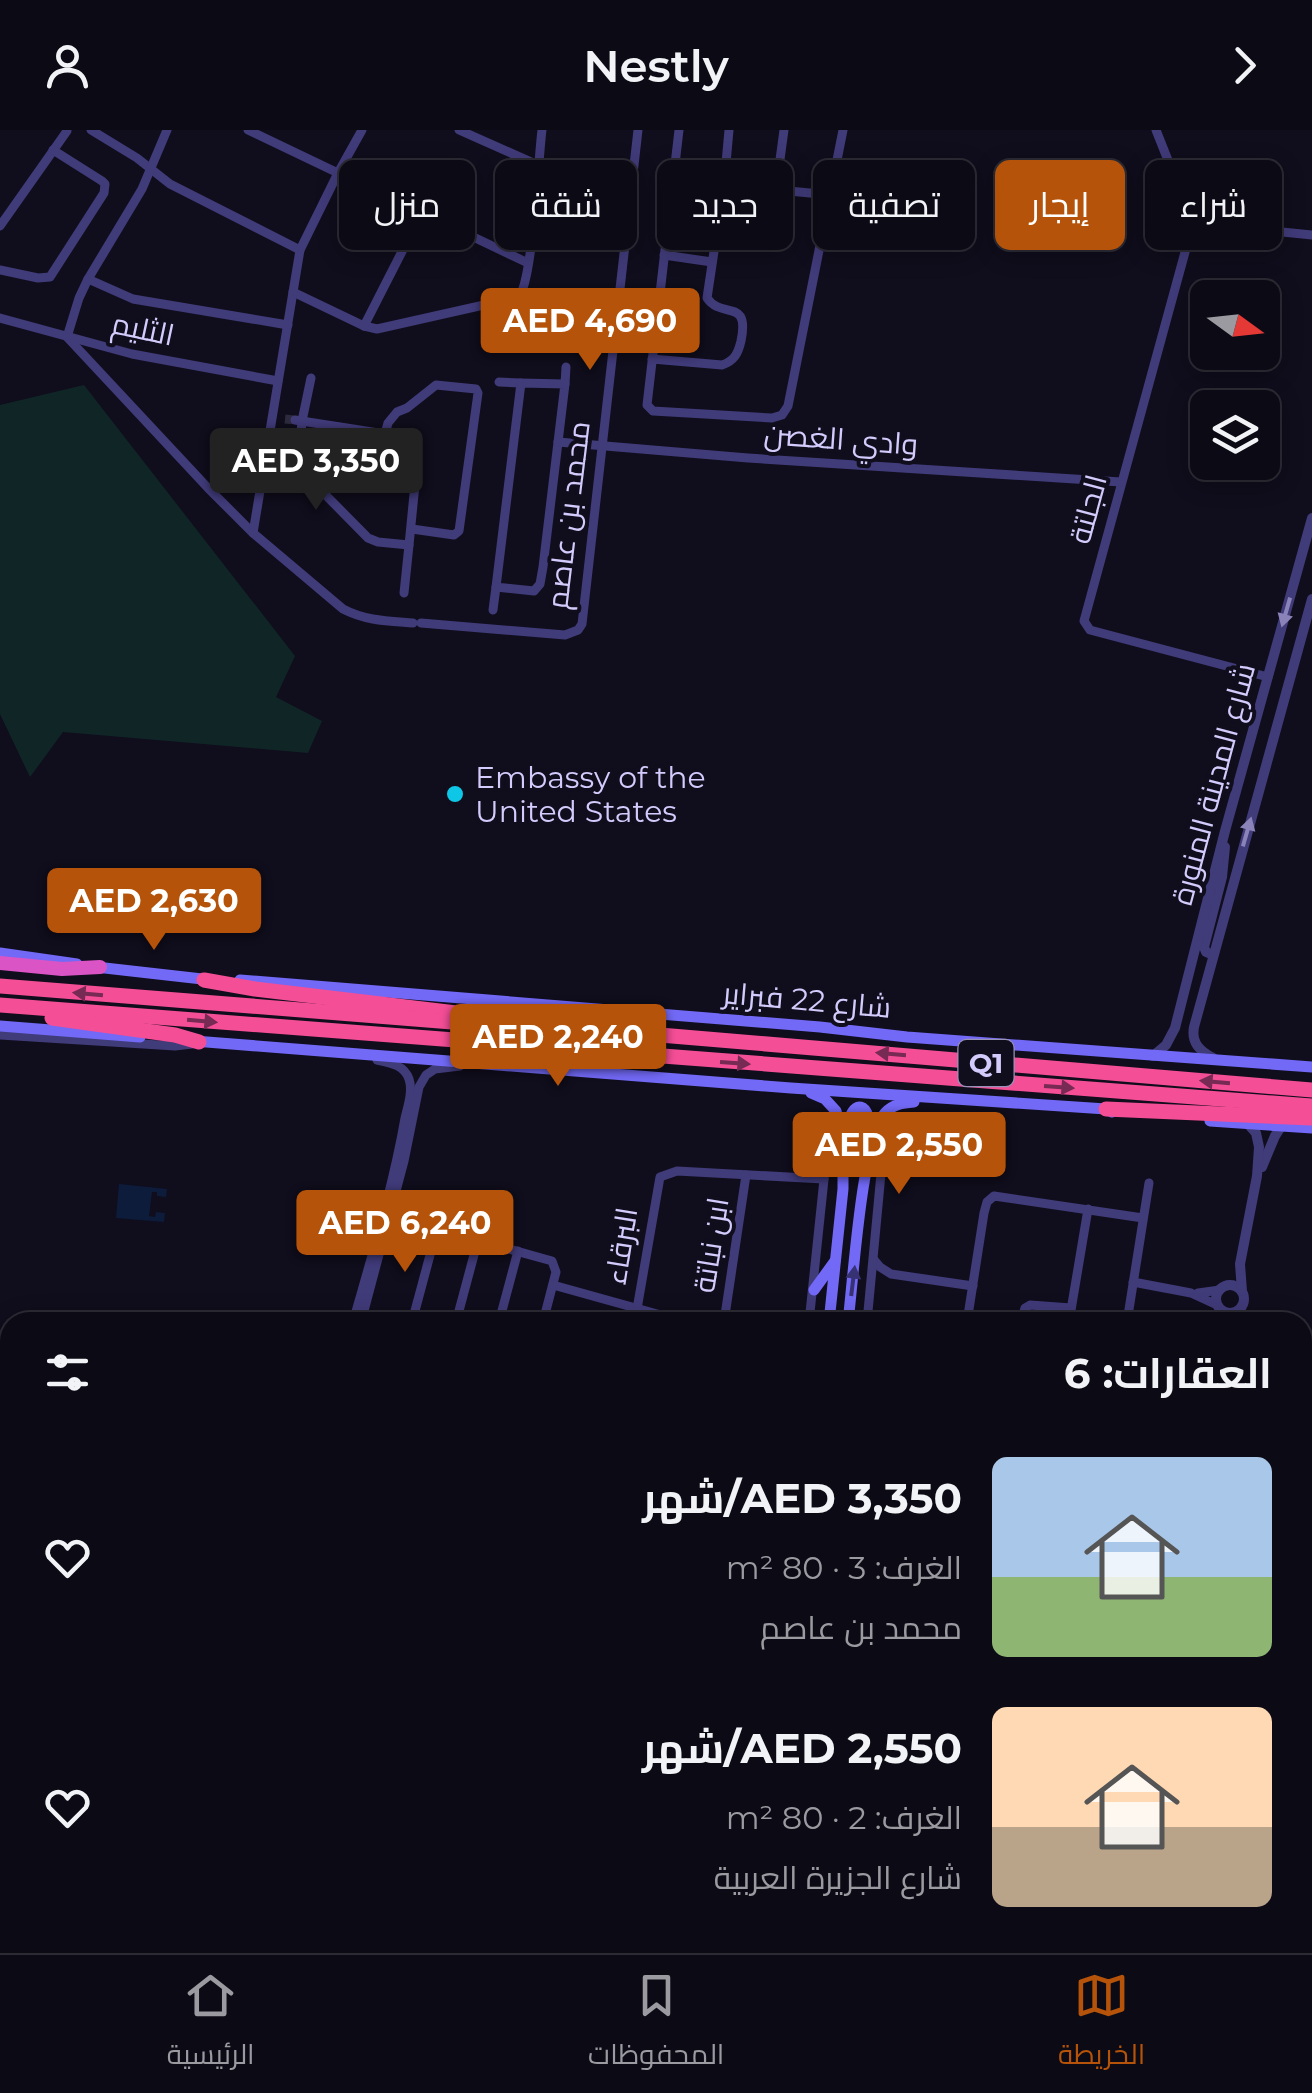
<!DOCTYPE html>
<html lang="ar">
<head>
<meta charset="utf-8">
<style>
  :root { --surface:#0c0a15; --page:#15131e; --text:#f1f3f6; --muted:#9a9aa0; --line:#2c2b34; --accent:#b45309 }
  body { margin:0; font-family:Montserrat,Cairo,sans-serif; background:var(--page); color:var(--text); direction:rtl; height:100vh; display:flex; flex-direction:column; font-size:38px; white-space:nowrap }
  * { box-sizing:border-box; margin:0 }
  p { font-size:32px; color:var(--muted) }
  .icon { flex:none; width:55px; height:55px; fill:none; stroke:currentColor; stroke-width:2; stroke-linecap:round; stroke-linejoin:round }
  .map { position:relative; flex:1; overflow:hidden; direction:ltr }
  .panel { position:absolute; left:0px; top:1182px; width:1312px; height:642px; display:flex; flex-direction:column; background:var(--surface); border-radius:30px 30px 0 0; box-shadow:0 5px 25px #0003,0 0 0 2px var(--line); direction:rtl }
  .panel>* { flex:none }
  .top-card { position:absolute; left:30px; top:30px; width:1252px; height:90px; direction:rtl; display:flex; gap:20px }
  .needle { width:65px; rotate:105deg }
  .fabs { position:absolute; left:1190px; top:150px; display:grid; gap:20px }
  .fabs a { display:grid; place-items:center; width:90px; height:90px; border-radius:15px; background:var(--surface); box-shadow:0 5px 25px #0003,0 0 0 2px var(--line); font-size:50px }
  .price { position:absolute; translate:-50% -85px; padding:0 22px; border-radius:10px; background:var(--accent); color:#fff; font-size:32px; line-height:65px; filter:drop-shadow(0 2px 5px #0008) }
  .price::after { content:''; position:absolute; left:50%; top:60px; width:30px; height:22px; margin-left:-15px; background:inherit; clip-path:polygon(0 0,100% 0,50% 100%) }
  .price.current { background:#222; color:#fff }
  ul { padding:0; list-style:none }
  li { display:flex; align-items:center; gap:30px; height:250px; padding:0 40px }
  li span { display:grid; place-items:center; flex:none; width:280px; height:200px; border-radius:15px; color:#555 }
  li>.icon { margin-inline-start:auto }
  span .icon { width:120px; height:120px; fill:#fffc; stroke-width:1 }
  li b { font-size:42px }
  h2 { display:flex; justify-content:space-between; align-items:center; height:120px; padding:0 40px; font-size:42px }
  .tag { padding:0 35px; border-radius:15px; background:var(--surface); box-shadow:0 5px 25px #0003,0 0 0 2px var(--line); font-size:35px; line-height:90px }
  .tag.current { background:var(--accent); color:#fff }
  header { display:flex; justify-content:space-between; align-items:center; height:130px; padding:0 40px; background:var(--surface); font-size:45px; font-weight:600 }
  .tabs { display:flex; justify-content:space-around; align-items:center; height:140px; border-top:2px solid var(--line); background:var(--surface); font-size:28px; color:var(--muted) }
  .tabs a { display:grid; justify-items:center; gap:5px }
  .tabs .current { color:var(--accent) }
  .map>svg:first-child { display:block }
  .green { fill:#102626 }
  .water { fill:#0d1c3b }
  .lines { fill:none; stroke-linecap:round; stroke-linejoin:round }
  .minor-tunnel { stroke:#2d2a3e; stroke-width:9; stroke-dasharray:9 4.5; stroke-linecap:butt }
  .minor { stroke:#403b79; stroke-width:9 }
  .tertiary { stroke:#403b79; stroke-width:10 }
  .secondary { stroke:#7269f6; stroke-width:11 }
  .trunk { stroke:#da54c6; stroke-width:14 }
  .motorway { stroke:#f44e97; stroke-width:15 }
  .oneway { fill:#8a83ba }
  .oneway2 { fill:#772a53 }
  .oneway3 { fill:#373273 }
  .poi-dot { fill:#0ec6e5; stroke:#100d1c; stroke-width:4 }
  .labels { text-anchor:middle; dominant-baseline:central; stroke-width:8; stroke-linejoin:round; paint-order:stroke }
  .shield { fill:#100d1c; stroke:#9892b9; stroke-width:2.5 }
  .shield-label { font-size:28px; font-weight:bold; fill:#d3cbfc }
  .street-label { font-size:30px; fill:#d3cbfc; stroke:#100d1c }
  .poi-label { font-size:30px; fill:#d3cbfc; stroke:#100d1c; text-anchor:start }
</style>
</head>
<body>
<header><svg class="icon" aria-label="forward" viewBox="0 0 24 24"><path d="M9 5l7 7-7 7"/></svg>Nestly<svg class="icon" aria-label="person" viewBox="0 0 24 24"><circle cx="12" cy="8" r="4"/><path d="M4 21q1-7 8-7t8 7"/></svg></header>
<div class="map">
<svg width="1312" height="1823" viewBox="0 0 1312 1823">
  <rect width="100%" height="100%" fill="#100d1c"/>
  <!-- green -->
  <g class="green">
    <path d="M84 255 295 526 276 567 322 591 308 623 63 602 30 647 0 584V275Z"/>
    <path d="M1220 1815H1245L1290 1823H1218Z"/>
  </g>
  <!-- water -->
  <path class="water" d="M119 1054 167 1059 166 1067 157 1066V1062H152L149 1086 155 1087 156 1082 165 1083 164 1092 116 1088Z"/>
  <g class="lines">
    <!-- minor-tunnel -->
    <path class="minor-tunnel" d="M285 289 295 290"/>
    <!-- minor -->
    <g class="minor">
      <path d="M91 0 137 28 170 54 300 120"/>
      <path d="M167 0 142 59 88 149 79 168 67 207 208 358 253 403 343 479C366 491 388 491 413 493"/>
      <path d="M248 0 338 43"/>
      <path d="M459 0 538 35"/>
      <path d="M679 0 647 275 653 281 772 288 782 285 788 276 843 0"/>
      <path d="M1156 0 1193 93"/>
      <path d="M724 55 831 65"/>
      <path d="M776 59 784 0"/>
      <path d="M1193 93 1084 491 1090 500 1268 547"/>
      <path d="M1193 93 1312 105"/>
      <path d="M0 96 67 1"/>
      <path d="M465 103 528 133"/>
      <path d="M664 125 712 132"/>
      <path d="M0 140 38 148 50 147 104 63 105 54 102 51 53 20"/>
      <path d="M88 149 133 169 288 195"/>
      <path d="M293 162 364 196 377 199 519 167C533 148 538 31 542 0"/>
      <path d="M618 169 658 175"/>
      <path d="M617 181 657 187"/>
      <path d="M0 188 132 224 278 251"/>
      <path d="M364 196 414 98"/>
      <path d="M652 229 722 235C734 231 738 224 741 211 750 167 722 190 707 168L724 55 729 0"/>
      <path d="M311 248 302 291 298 337 368 408 378 412 409 415 415 354 410 344 389 323 385 304 388 293 397 282 407 278 436 255 476 259 478 263 459 401 454 405 412 399"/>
      <path d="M499 252 521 253"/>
      <path d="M521 253 565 254 543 437 540 454 534 461 496 457Z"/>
      <path d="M565 254 566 237"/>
      <path d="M295 290 385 304"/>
      <path d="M558 312 748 328 1121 352"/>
      <path d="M253 403 300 120 338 43 362 0"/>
      <path d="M404 463 409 415"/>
      <path d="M493 480 496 457"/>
      <path d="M421 493 565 505 578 500 582 494 638 0"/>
      <path d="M0 905 175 916 192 914"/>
      <path d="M389 1090 437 1099 552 1131 556 1142 543 1192"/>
      <path d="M874 1130 880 1137 891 1144 973 1156"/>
      <path d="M1133 1152 1191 1163 1217 1175"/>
      <path d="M553 1155 686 1192"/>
      <path d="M1198 1163 1220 1160"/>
      <path d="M637 1179 660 1047 677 1041 824 1049"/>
      <path d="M353 1192C372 1125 393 1057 405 988 408 976 413 961 409 949 404 935 391 933 377 930"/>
      <path d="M361 1192 404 1031 419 957 426 945 435 939 460 936"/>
      <path d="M412 1192 437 1099"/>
      <path d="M456 1192 478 1110"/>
      <path d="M499 1192 518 1121"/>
      <path d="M724 1192 746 1045"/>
      <path d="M809 1192 829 1002"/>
      <path d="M867 1192 884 1012 878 996"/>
      <path d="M967 1192 984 1083 987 1072 994 1066 1143 1088"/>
      <path d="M1021 1192 1025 1178 1030 1175 1071 1178"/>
      <path d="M1069 1192 1088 1079"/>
      <path d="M1127 1192 1149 1053"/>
      <path d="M0 1225 10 1226"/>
      <path d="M1302 1237 1312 1239"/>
      <path d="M1302 1332 1312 1333"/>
      <path d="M1302 1353 1312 1355"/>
      <path d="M1302 1422 1312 1424"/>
      <path d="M1302 1526 1311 1475"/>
      <path d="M0 1527 10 1530"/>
      <path d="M1302 1761 1312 1763"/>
      <path d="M228 1815 246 1823"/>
      <path d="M720 1815 768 1823"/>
      <path d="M31 1819 48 1823"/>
      <path d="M82 1823 85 1815"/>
      <path d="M435 1823 438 1815"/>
      <path d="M521 1823 524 1815"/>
      <path d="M633 1823 636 1815"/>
      <path d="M689 1823 701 1815"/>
      <path d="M825 1823 826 1815"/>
      <path d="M950 1823 951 1815"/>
      <path d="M1175 1823 1176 1815"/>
    </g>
    <!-- tertiary -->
    <g class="tertiary">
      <path d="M1213 825 1206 822 1204 817 1222 747 1225 717"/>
      <path d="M1153 926 1166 915 1175 898 1225 701 1312 388"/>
      <path d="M1213 928C1200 921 1191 913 1194 897L1312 469"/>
      <path d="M1262 1037 1275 1006 1282 995"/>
      <circle cx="1230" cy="1169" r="14"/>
      <path d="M1242 1161 1240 1134 1257 1046 1259 1017 1256 1003 1247 993"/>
      <path d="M1302 1801 1312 1802"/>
      <path d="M1114 1823 1115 1815"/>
      <path d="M1121 1823 1123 1815"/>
    </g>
    <!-- secondary -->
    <g class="secondary">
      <path d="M0 823 77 834"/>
      <path d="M96 837 211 850"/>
      <path d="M240 850 820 897 907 907 1312 937"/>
      <path d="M0 896 140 907"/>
      <path d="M194 911 791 958 1106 979 1112 982"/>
      <path d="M811 963 825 969 836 981 843 1012V1059L829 1192"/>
      <path d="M1210 991 1312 998"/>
      <path d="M847 1002C850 965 874 971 868 1007"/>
      <path d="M814 1160 835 1131"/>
      <path d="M848 1192C853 1152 862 1008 885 983 893 974 903 973 914 972"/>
      <path d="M651 1823 654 1815"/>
      <path d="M672 1823 675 1815"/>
    </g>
    <!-- trunk -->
    <path class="trunk" d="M0 833 62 839 100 837"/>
    <!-- motorway -->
    <g class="motorway">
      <path d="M204 850 255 859 456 883"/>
      <path d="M0 856 452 892 517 894 660 905 1312 960"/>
      <path d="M0 875 1312 976"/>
      <path d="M52 888 175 905 199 912"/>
      <path d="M1106 979 1312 988"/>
    </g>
  </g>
  <!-- one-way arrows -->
  <defs><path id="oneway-solid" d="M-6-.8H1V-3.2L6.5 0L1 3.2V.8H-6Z" transform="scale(2.5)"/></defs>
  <g class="oneway">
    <use href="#oneway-solid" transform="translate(1286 482) rotate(106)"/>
    <use href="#oneway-solid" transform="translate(1247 702) rotate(-74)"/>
  </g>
  <g class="oneway2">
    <use href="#oneway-solid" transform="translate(88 864) rotate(-175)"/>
    <use href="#oneway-solid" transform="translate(202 891) rotate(5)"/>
    <use href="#oneway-solid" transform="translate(891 924) rotate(-175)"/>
    <use href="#oneway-solid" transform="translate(735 933) rotate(4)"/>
    <use href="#oneway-solid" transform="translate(1215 952) rotate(-175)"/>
    <use href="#oneway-solid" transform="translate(1059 957) rotate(4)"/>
  </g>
  <use class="oneway3" href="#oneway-solid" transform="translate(853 1151) rotate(-83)"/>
  <!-- markers -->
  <circle class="poi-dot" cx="455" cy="664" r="10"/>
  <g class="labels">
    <!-- shield labels -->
    <rect class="shield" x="958.5" y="910" width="55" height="46" rx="8"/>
    <g class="shield-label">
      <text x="986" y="933">Q1</text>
    </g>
    <!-- street labels -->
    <g class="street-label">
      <text transform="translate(143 199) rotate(12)">الثليم</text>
      <text transform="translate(841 309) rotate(4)">وادي الغصن</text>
      <text transform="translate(1088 379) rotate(-75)">الجلتة</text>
      <text transform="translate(568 385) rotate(-83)">محمد بن عاصم</text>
      <text transform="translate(1213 654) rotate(-75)">شارع المدينة المنورة</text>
      <text transform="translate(807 870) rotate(5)">شارع 22 فبراير</text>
      <text transform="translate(711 1115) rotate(-81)">ابن نباتة</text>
      <text transform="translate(621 1116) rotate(-81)">البرقاء</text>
    </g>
    <!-- poi labels -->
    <g class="poi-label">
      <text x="475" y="647">Embassy of the<tspan x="475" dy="34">United States</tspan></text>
    </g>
  </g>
</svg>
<div class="fabs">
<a><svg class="needle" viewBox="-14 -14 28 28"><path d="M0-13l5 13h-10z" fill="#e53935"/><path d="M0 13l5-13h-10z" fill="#9a9aa0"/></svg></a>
<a><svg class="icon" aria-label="layers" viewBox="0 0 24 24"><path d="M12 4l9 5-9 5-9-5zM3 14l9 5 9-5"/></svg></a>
</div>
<b class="price" style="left:590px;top:243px">AED 4,690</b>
<b class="price current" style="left:316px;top:383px">AED 3,350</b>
<b class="price" style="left:154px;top:823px">AED 2,630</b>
<b class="price" style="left:558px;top:959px">AED 2,240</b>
<b class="price" style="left:899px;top:1067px">AED 2,550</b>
<b class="price" style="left:405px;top:1145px">AED 6,240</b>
<div class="top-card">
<a class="tag">شراء</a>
<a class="tag current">إيجار</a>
<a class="tag">تصفية</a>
<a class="tag">جديد</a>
<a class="tag">شقة</a>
<a class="tag">منزل</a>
</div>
<section class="panel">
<h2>العقارات: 6<svg class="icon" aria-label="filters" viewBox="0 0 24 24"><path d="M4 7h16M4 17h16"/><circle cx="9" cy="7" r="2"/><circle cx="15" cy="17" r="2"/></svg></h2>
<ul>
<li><span style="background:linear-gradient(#a9c7e8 60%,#8fb573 0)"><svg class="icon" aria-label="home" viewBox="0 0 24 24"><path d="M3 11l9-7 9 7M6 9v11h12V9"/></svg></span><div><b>AED 3,350/شهر</b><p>الغرف: 3 · 80 m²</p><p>محمد بن عاصم</p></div><svg class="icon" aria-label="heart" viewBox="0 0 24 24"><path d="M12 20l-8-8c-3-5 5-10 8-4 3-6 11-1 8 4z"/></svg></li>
<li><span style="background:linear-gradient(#ffd9b3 60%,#b9a48a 0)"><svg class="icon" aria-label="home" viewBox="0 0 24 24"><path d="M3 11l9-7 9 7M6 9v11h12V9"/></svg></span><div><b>AED 2,550/شهر</b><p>الغرف: 2 · 80 m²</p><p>شارع الجزيرة العربية</p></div><svg class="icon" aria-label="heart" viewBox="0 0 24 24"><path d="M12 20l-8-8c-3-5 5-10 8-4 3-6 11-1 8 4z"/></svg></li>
</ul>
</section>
</div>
<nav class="tabs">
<a class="current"><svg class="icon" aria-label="map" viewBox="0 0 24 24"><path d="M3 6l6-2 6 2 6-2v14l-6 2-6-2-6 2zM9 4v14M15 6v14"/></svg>الخريطة</a>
<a><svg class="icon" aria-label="saved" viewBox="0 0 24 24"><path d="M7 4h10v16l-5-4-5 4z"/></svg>المحفوظات</a>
<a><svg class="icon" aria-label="home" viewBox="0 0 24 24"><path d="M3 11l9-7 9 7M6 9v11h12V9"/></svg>الرئيسية</a>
</nav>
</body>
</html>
